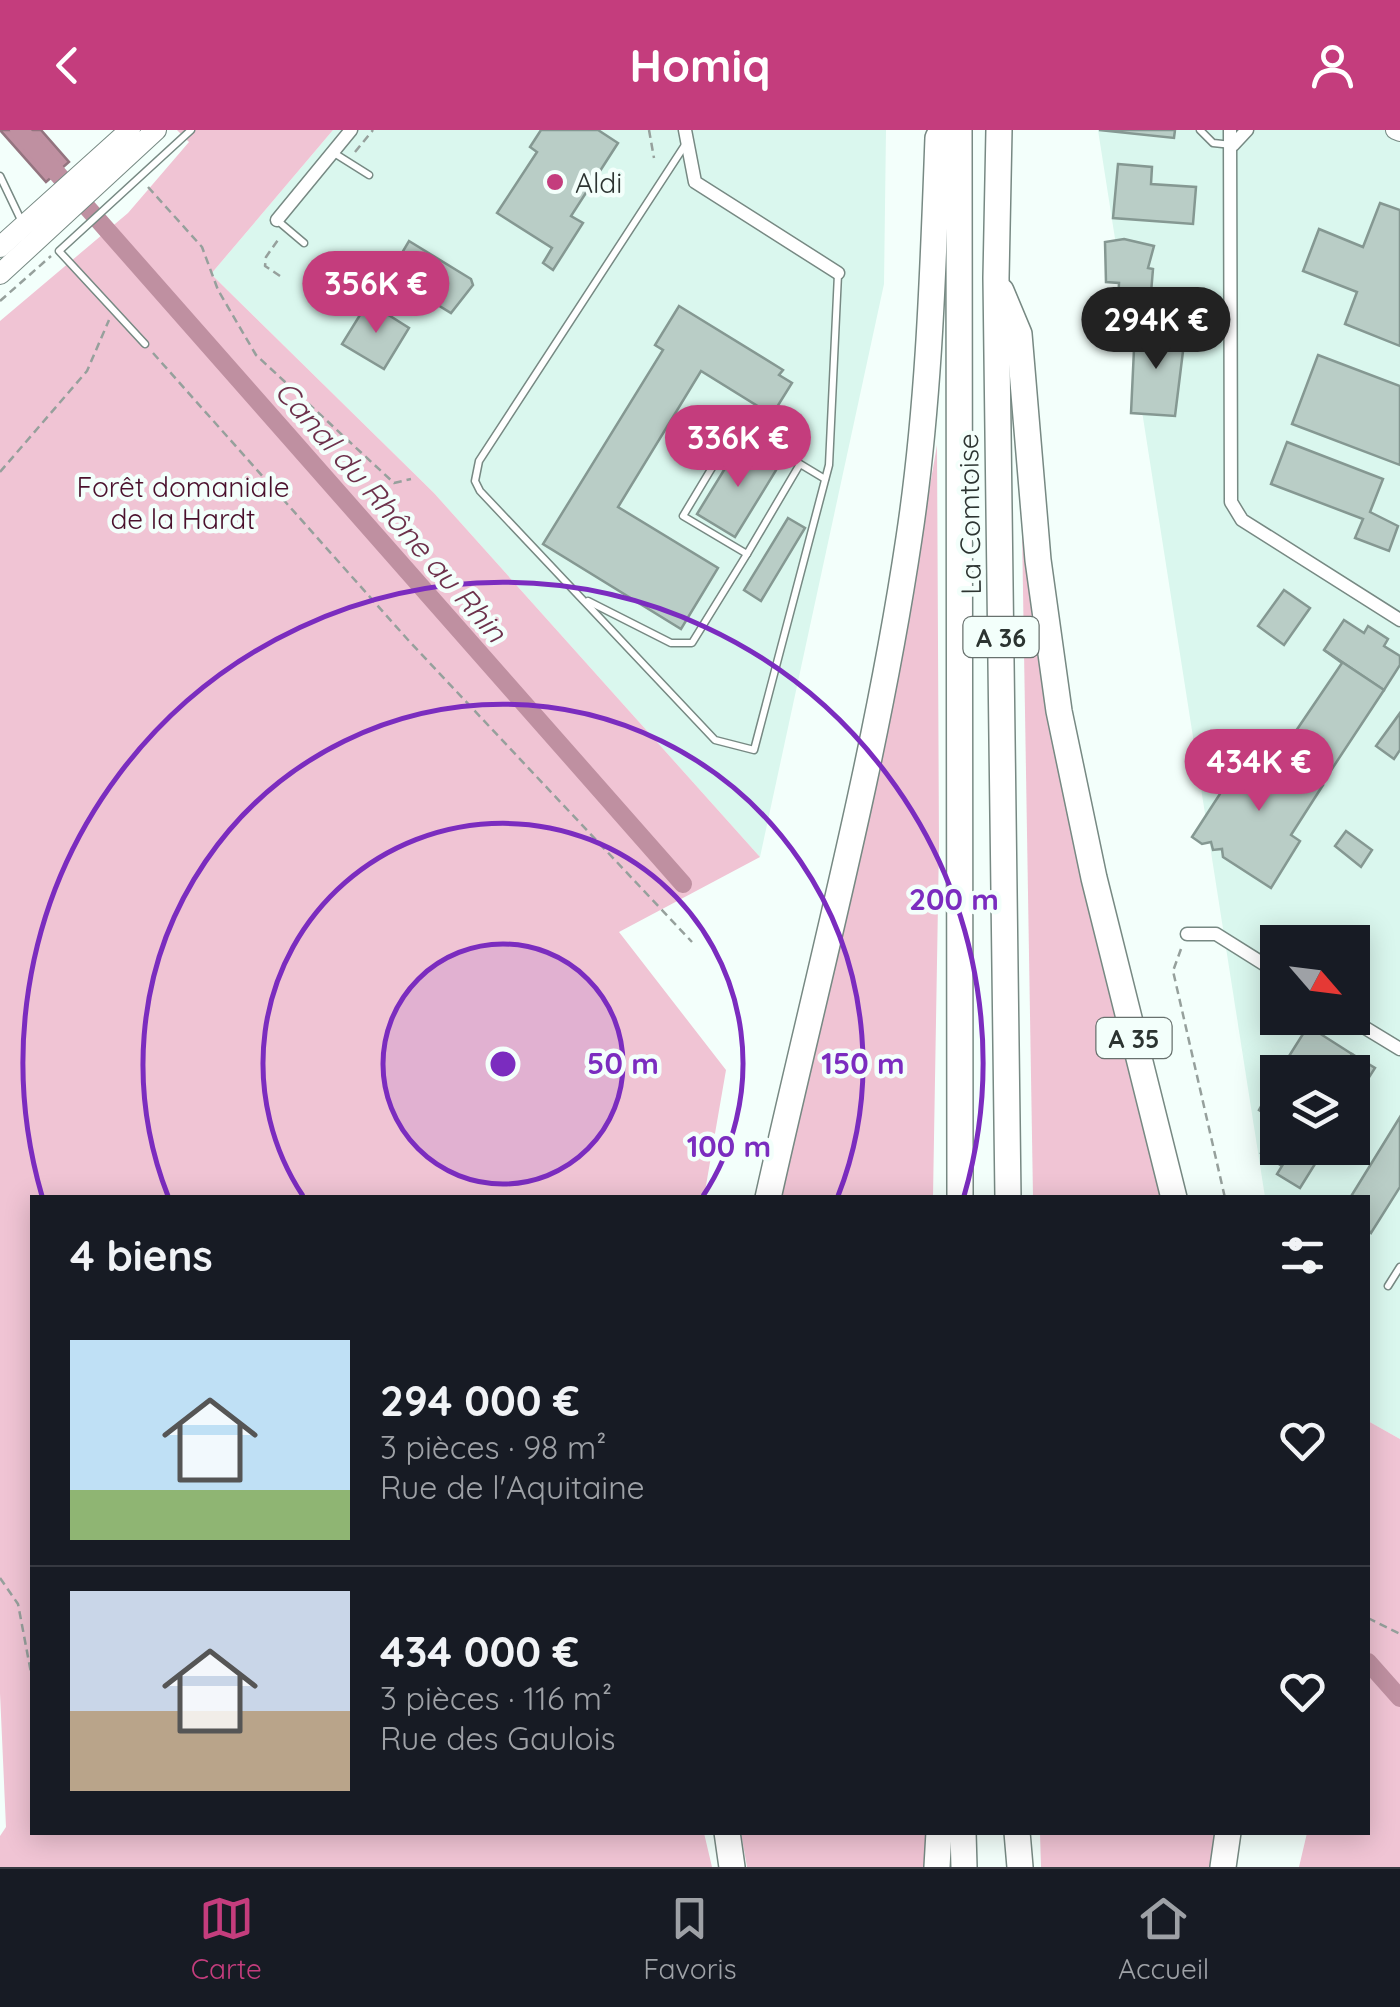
<!DOCTYPE html>
<html lang="fr">
<head>
<meta charset="utf-8">
<style>
  :root { --surface:#171b24; --page:#20242c; --text:#f1f3f6; --muted:#9ea1a6; --line:#363941; --accent:#c43d7d }
  body { margin:0; font-family:Quicksand,sans-serif; background:var(--page); color:var(--text); height:100vh; display:flex; flex-direction:column; font-size:38px; white-space:nowrap }
  * { box-sizing:border-box; margin:0 }
  p { font-size:32px; color:var(--muted) }
  .icon { flex:none; width:55px; height:55px; fill:none; stroke:currentColor; stroke-width:2; stroke-linecap:round; stroke-linejoin:round }
  .map { position:relative; flex:1; overflow:hidden }
  .sheet { position:absolute; left:30px; top:1065px; width:1340px; height:640px; display:flex; flex-direction:column; background:var(--surface); border-radius:0px; box-shadow:0 5px 25px #0003 }
  .sheet>* { flex:none }
  .needle { width:65px; rotate:118deg }
  .controls { position:absolute; left:1260px; top:795px; display:grid; gap:20px }
  .controls a { display:grid; place-items:center; width:110px; height:110px; border-radius:0px; background:var(--surface); box-shadow:0 5px 25px #0003; font-size:50px }
  .price { position:absolute; translate:-50% -85px; padding:0 22px; border-radius:35px; background:var(--accent); color:#fff; font-size:32px; line-height:65px; filter:drop-shadow(0 2px 5px #0008) }
  .price::after { content:''; position:absolute; left:50%; top:60px; width:30px; height:22px; margin-left:-15px; background:inherit; clip-path:polygon(0 0,100% 0,50% 100%) }
  .price.active { background:#222; color:#fff }
  ul { padding:0; list-style:none }
  li { display:flex; align-items:center; gap:30px; height:250px; padding:0 40px }
  li+li { border-top:2px solid var(--line) }
  li span { display:grid; place-items:center; flex:none; width:280px; height:200px; border-radius:0px; color:#555 }
  li>.icon { margin-inline-start:auto }
  span .icon { width:120px; height:120px; fill:#fffc; stroke-width:1 }
  li b { font-size:42px }
  h2 { display:flex; justify-content:space-between; align-items:center; height:120px; padding:0 40px; font-size:42px }
  header { display:flex; justify-content:space-between; align-items:center; height:130px; padding:0 40px; background:var(--accent); color:#fff; font-size:45px; font-weight:800 }
  .dock { display:flex; justify-content:space-around; align-items:center; height:140px; border-top:2px solid var(--line); background:var(--surface); font-size:28px; color:var(--muted) }
  .dock a { display:grid; justify-items:center; gap:5px }
  .dock .active { color:var(--accent) }
  .map>svg:first-child { display:block }
  .built { fill:#daf7ee; fill-rule:evenodd }
  .green { fill:#f0c4d4 }
  .water { fill:#bf90a1; stroke:#93747f; stroke-width:2.5 }
  .lines { fill:none; stroke-linecap:round; stroke-linejoin:round }
  .canal { stroke:#bf90a1; stroke-width:18 }
  .building { fill:#b9cdc6; stroke:#859892; stroke-width:2.5 }
  .lane-casing { stroke:#778983; stroke-width:9 }
  .street-casing { stroke:#778983; stroke-width:15 }
  .secondary-casing { stroke:#778983; stroke-width:20 }
  .primary-casing { stroke:#778983; stroke-width:22 }
  .highway-casing { stroke:#778983; stroke-width:28 }
  .path { stroke:#96a09c; stroke-width:2.5; stroke-dasharray:8 5; stroke-linecap:butt }
  .lane { stroke:#fff; stroke-width:6 }
  .street { stroke:#fff; stroke-width:12 }
  .secondary { stroke:#fff; stroke-width:18 }
  .primary { stroke:#fff; stroke-width:20 }
  .highway { stroke:#fff; stroke-width:25 }
  .ring { fill:none; stroke:#7b2cbf; stroke-width:5 }
  .poi-dot { fill:#c43d7d; stroke:#f3fffb; stroke-width:4 }
  .labels { text-anchor:middle; dominant-baseline:central; stroke-width:9; stroke-linejoin:round; paint-order:stroke }
  .shield { fill:#f3fffb; stroke:#68716e; stroke-width:2.5 }
  .shield-label { font-size:25px; font-weight:bold; fill:#2c3431 }
  .poi-label { font-size:28px; fill:#2c3431; stroke:#f3fffb; text-anchor:start }
  .park-label { font-size:28px; fill:#4a102c; stroke:#f3fffb }
  .street-label { font-size:28px; fill:#2c3431; stroke:#f3fffb }
  .water-label { font-size:30px; font-style:italic; fill:#6d314b; stroke:#f3fffb }
  .centre { fill:#7b2cbf; stroke:#f3fffb; stroke-width:5 }
  .ring-label { font-size:30px; text-anchor:middle; font-weight:bold; fill:#7b2cbf; stroke:#f3fffb; stroke-width:9; stroke-linejoin:round; paint-order:stroke }
</style>
</head>
<body>
<header><svg class="icon" aria-label="back" viewBox="0 0 24 24"><path d="M15 5l-7 7 7 7"/></svg>Homiq<svg class="icon" aria-label="person" viewBox="0 0 24 24"><circle cx="12" cy="8" r="4"/><path d="M4 21q1-7 8-7t8 7"/></svg></header>
<div class="map">
<svg width="1400" height="1737" viewBox="0 0 1400 1737">
  <rect width="100%" height="100%" fill="#f3fffb"/>
  <!-- built -->
  <g class="built">
    <path d="M333 0H886L884 154 760 727 434 363 211 144Z"/>
    <path d="M1098 0H1400V1309L1368 1291V1068L1265 1067ZM1278 812H1352V888H1278ZM1278 942H1352V1018H1278Z"/>
  </g>
  <!-- green -->
  <g class="green">
    <path d="M177 0H333L211 144 434 363 760 727 619 802 726 940 704 1067 32 1068V1702L704 1703 712 1737H0V1706L6 1697 0 1563V191L128 83 189 12Z"/>
    <path d="M937 315 939 715 933 1067 781 1068 891 581Z"/>
    <path d="M1021 339 1166 1067H1033Z"/>
    <path d="M1368 1291 1400 1309V1737H1299L1307 1703 1368 1702Z"/>
    <path d="M741 1703H926L925 1737H747Z"/>
    <path d="M1040 1703H1219L1214 1737H1041Z"/>
  </g>
  <!-- water -->
  <path class="water" d="M0 0H41L69 32 46 52Z"/>
  <g class="lines">
    <!-- canal -->
    <g class="canal">
      <path d="M19 0 683 754"/>
      <path d="M1368 1532 1400 1568"/>
    </g>
  </g>
  <!-- building -->
  <g class="building">
    <path d="M541 0H598L618 13 571 86 583 93 553 140 543 133 552 118 497 83 537 22 530 17Z"/>
    <path d="M1099 0H1175L1174 8Z"/>
    <path d="M1118 34 1152 37 1151 54 1196 57 1193 94 1113 88Z"/>
    <path d="M1380 73 1400 80V216L1345 194 1357 162 1303 141 1319 99 1363 117Z"/>
    <path d="M1124 109 1154 116 1148 138 1153 139 1150 175 1118 172 1119 153 1106 152 1105 112Z"/>
    <path d="M409 111 471 149 473 155 451 183 389 145Z"/>
    <path d="M368 172 409 198 384 239 342 214Z"/>
    <path d="M679 176 783 240 779 245 792 253 772 285 701 241 618 377 718 438 681 499 543 414 663 220 655 215Z"/>
    <path d="M1135 198 1185 205 1175 286 1131 283Z"/>
    <path d="M1318 225 1400 256V335L1292 294Z"/>
    <path d="M1287 312 1383 349 1370 382 1398 396 1389 421 1355 408 1363 389 1271 354Z"/>
    <path d="M740 314 778 337 735 407 697 384Z"/>
    <path d="M788 388 805 398 761 471 744 460Z"/>
    <path d="M1284 460 1310 478 1284 515 1258 496Z"/>
    <path d="M1344 490 1364 503 1368 496 1388 509 1384 516 1400 526V535L1384 560 1324 520Z"/>
    <path d="M1324 520 1384 560 1322 654 1279 626 1342 533Z"/>
    <path d="M1400 583V620L1394 629 1376 616Z"/>
    <path d="M1255 610 1323 655 1291 705 1300 711 1271 758 1223 727 1222 719 1213 720 1211 712 1202 714 1192 707Z"/>
    <path d="M1346 701 1372 720 1361 737 1335 716Z"/>
    <path d="M1308 896 1352 924 1340 942H1279Z"/>
    <path d="M1352 924 1375 938 1352 974V942H1340Z"/>
    <path d="M1278 945V992L1259 980Z"/>
    <path d="M1400 987V1057L1371 1103 1368 1100V1068H1350Z"/>
    <path d="M1278 997V1018H1293L1282 1036 1261 1023Z"/>
    <path d="M1293 1018H1325L1300 1058 1277 1044Z"/>
  </g>
  <g class="lines">
    <defs>
      <g id="lane">
        <path d="M1200 0 1213 13 1232 15"/>
        <path d="M685 15 479 331 475 351 480 361 715 610 754 620 829 335 838 144"/>
        <path d="M334 23 369 45"/>
        <path d="M0 46 21 90"/>
        <path d="M278 91 304 113"/>
        <path d="M145 214 59 121 191 0"/>
        <path d="M800 334 747 424 683 386 737 296 825 349"/>
        <path d="M588 471 671 513H692L747 424"/>
        <path d="M1388 1156 1400 1137"/>
      </g>
      <g id="street">
        <path d="M685 0 695 52 838 143"/>
        <path d="M1230 0 1231 372 1242 390 1400 490"/>
        <path d="M1233 15 1247 0"/>
        <path d="M277 90 351 0"/>
        <path d="M1187 804H1216L1278 843"/>
        <path d="M1349 888 1400 919"/>
      </g>
      <path id="secondary" d="M1395 0 1400 2"/>
      <g id="primary">
        <path d="M0 117 130 0"/>
        <path d="M0 144 156 0"/>
      </g>
      <g id="highway">
        <path d="M959 0 960 1068"/>
        <path d="M999 0 996 148 1008 1068"/>
        <path d="M1001 161 1019 204 1038 430 1059 581 1094 748 1174 1068"/>
        <path d="M768 1068C817 849 876 630 909 408 929 276 933 141 938 8L942 0"/>
        <path d="M727 1702 732 1737"/>
        <path d="M963 1702 964 1737"/>
        <path d="M1017 1702 1020 1737"/>
        <path d="M937 1737 939 1702"/>
        <path d="M1223 1737 1228 1702"/>
      </g>
    </defs>
    <!-- lane casing -->
    <use href="#lane" class="lane-casing"/>
    <!-- street casing -->
    <use href="#street" class="street-casing"/>
    <!-- secondary casing -->
    <use href="#secondary" class="secondary-casing"/>
    <!-- primary casing -->
    <use href="#primary" class="primary-casing"/>
    <!-- highway casing -->
    <use href="#highway" class="highway-casing"/>
    <!-- path -->
    <g class="path">
      <path d="M649 0 654 28"/>
      <path d="M355 22 373 0"/>
      <path d="M148 57 202 117 218 160 256 225 394 353 411 349"/>
      <path d="M280 146 265 136 266 127 280 107"/>
      <path d="M0 171 51 126"/>
      <path d="M153 223 409 511 692 812"/>
      <path d="M0 342 87 241 109 190"/>
      <path d="M1181 819 1173 841 1225 1068"/>
      <path d="M0 1448 18 1474 32 1548"/>
      <path d="M1368 1488 1400 1504"/>
    </g>
    <!-- lane -->
    <use href="#lane" class="lane"/>
    <!-- street -->
    <use href="#street" class="street"/>
    <!-- secondary -->
    <use href="#secondary" class="secondary"/>
    <!-- primary -->
    <use href="#primary" class="primary"/>
    <!-- highway -->
    <use href="#highway" class="highway"/>
  </g>
  <!-- distance rings -->
  <circle cx="503" cy="934" r="120" fill="#7b2cbf" fill-opacity=".12"/>
  <g class="ring">
    <circle cx="503" cy="934" r="120"/>
    <path d="M303 1066A240 240 0 1 1 703 1066"/>
    <path d="M168 1066A360 360 0 1 1 838 1066"/>
    <path d="M42 1066A480 480 0 1 1 964 1066"/>
  </g>
  <!-- markers -->
  <circle class="poi-dot" cx="555" cy="52" r="10"/>
  <g class="labels">
    <!-- shield labels -->
    <g class="shield">
      <rect x="963.5" y="487" width="75" height="40" rx="8"/>
      <rect x="1096.5" y="888" width="75" height="40" rx="8"/>
    </g>
    <g class="shield-label">
      <text x="1001" y="507">A 36</text>
      <text x="1134" y="908">A 35</text>
    </g>
    <!-- poi labels -->
    <g class="poi-label">
      <text x="575" y="52">Aldi</text>
    </g>
    <!-- park labels -->
    <g class="park-label">
      <text x="183" y="356">Forêt domaniale<tspan x="183" dy="32">de la Hardt</tspan></text>
    </g>
    <!-- street labels -->
    <g class="street-label">
      <text transform="translate(969 384) rotate(-91)">La Comtoise</text>
    </g>
    <!-- water labels -->
    <g class="water-label">
      <text transform="translate(391 381) rotate(49)">Canal du Rhône au Rhin</text>
    </g>
  </g>
  <circle cx="503" cy="934" r="15" class="centre"/>
  <g class="ring-label">
    <text x="954" y="780">200 m</text>
    <text x="623" y="944">50 m</text>
    <text x="863" y="944">150 m</text>
    <text x="729" y="1027">100 m</text>
  </g>
</svg>
<div class="controls">
<a><svg class="needle" viewBox="-14 -14 28 28"><path d="M0-13l5 13h-10z" fill="#e53935"/><path d="M0 13l5-13h-10z" fill="#9ea1a6"/></svg></a>
<a><svg class="icon" aria-label="layers" viewBox="0 0 24 24"><path d="M12 4l9 5-9 5-9-5zM3 14l9 5 9-5"/></svg></a>
</div>
<b class="price" style="left:376px;top:206px">356K €</b>
<b class="price active" style="left:1156px;top:242px">294K €</b>
<b class="price" style="left:738px;top:360px">336K €</b>
<b class="price" style="left:1259px;top:684px">434K €</b>
<section class="sheet">
<h2>4 biens<svg class="icon" aria-label="filters" viewBox="0 0 24 24"><path d="M4 7h16M4 17h16"/><circle cx="9" cy="7" r="2"/><circle cx="15" cy="17" r="2"/></svg></h2>
<ul>
<li><span style="background:linear-gradient(#bfe0f5 75%,#8fb573 0)"><svg class="icon" aria-label="home" viewBox="0 0 24 24"><path d="M3 11l9-7 9 7M6 9v11h12V9"/></svg></span><div><b>294 000 €</b><p>3 pièces · 98 m²</p><p>Rue de l'Aquitaine</p></div><svg class="icon" aria-label="heart" viewBox="0 0 24 24"><path d="M12 20l-8-8c-3-5 5-10 8-4 3-6 11-1 8 4z"/></svg></li>
<li><span style="background:linear-gradient(#c9d6e8 60%,#b9a48a 0)"><svg class="icon" aria-label="home" viewBox="0 0 24 24"><path d="M3 11l9-7 9 7M6 9v11h12V9"/></svg></span><div><b>434 000 €</b><p>3 pièces · 116 m²</p><p>Rue des Gaulois</p></div><svg class="icon" aria-label="heart" viewBox="0 0 24 24"><path d="M12 20l-8-8c-3-5 5-10 8-4 3-6 11-1 8 4z"/></svg></li>
</ul>
</section>
</div>
<nav class="dock">
<a class="active"><svg class="icon" aria-label="map" viewBox="0 0 24 24"><path d="M3 6l6-2 6 2 6-2v14l-6 2-6-2-6 2zM9 4v14M15 6v14"/></svg>Carte</a>
<a><svg class="icon" aria-label="saved" viewBox="0 0 24 24"><path d="M7 4h10v16l-5-4-5 4z"/></svg>Favoris</a>
<a><svg class="icon" aria-label="home" viewBox="0 0 24 24"><path d="M3 11l9-7 9 7M6 9v11h12V9"/></svg>Accueil</a>
</nav>
</body>
</html>
